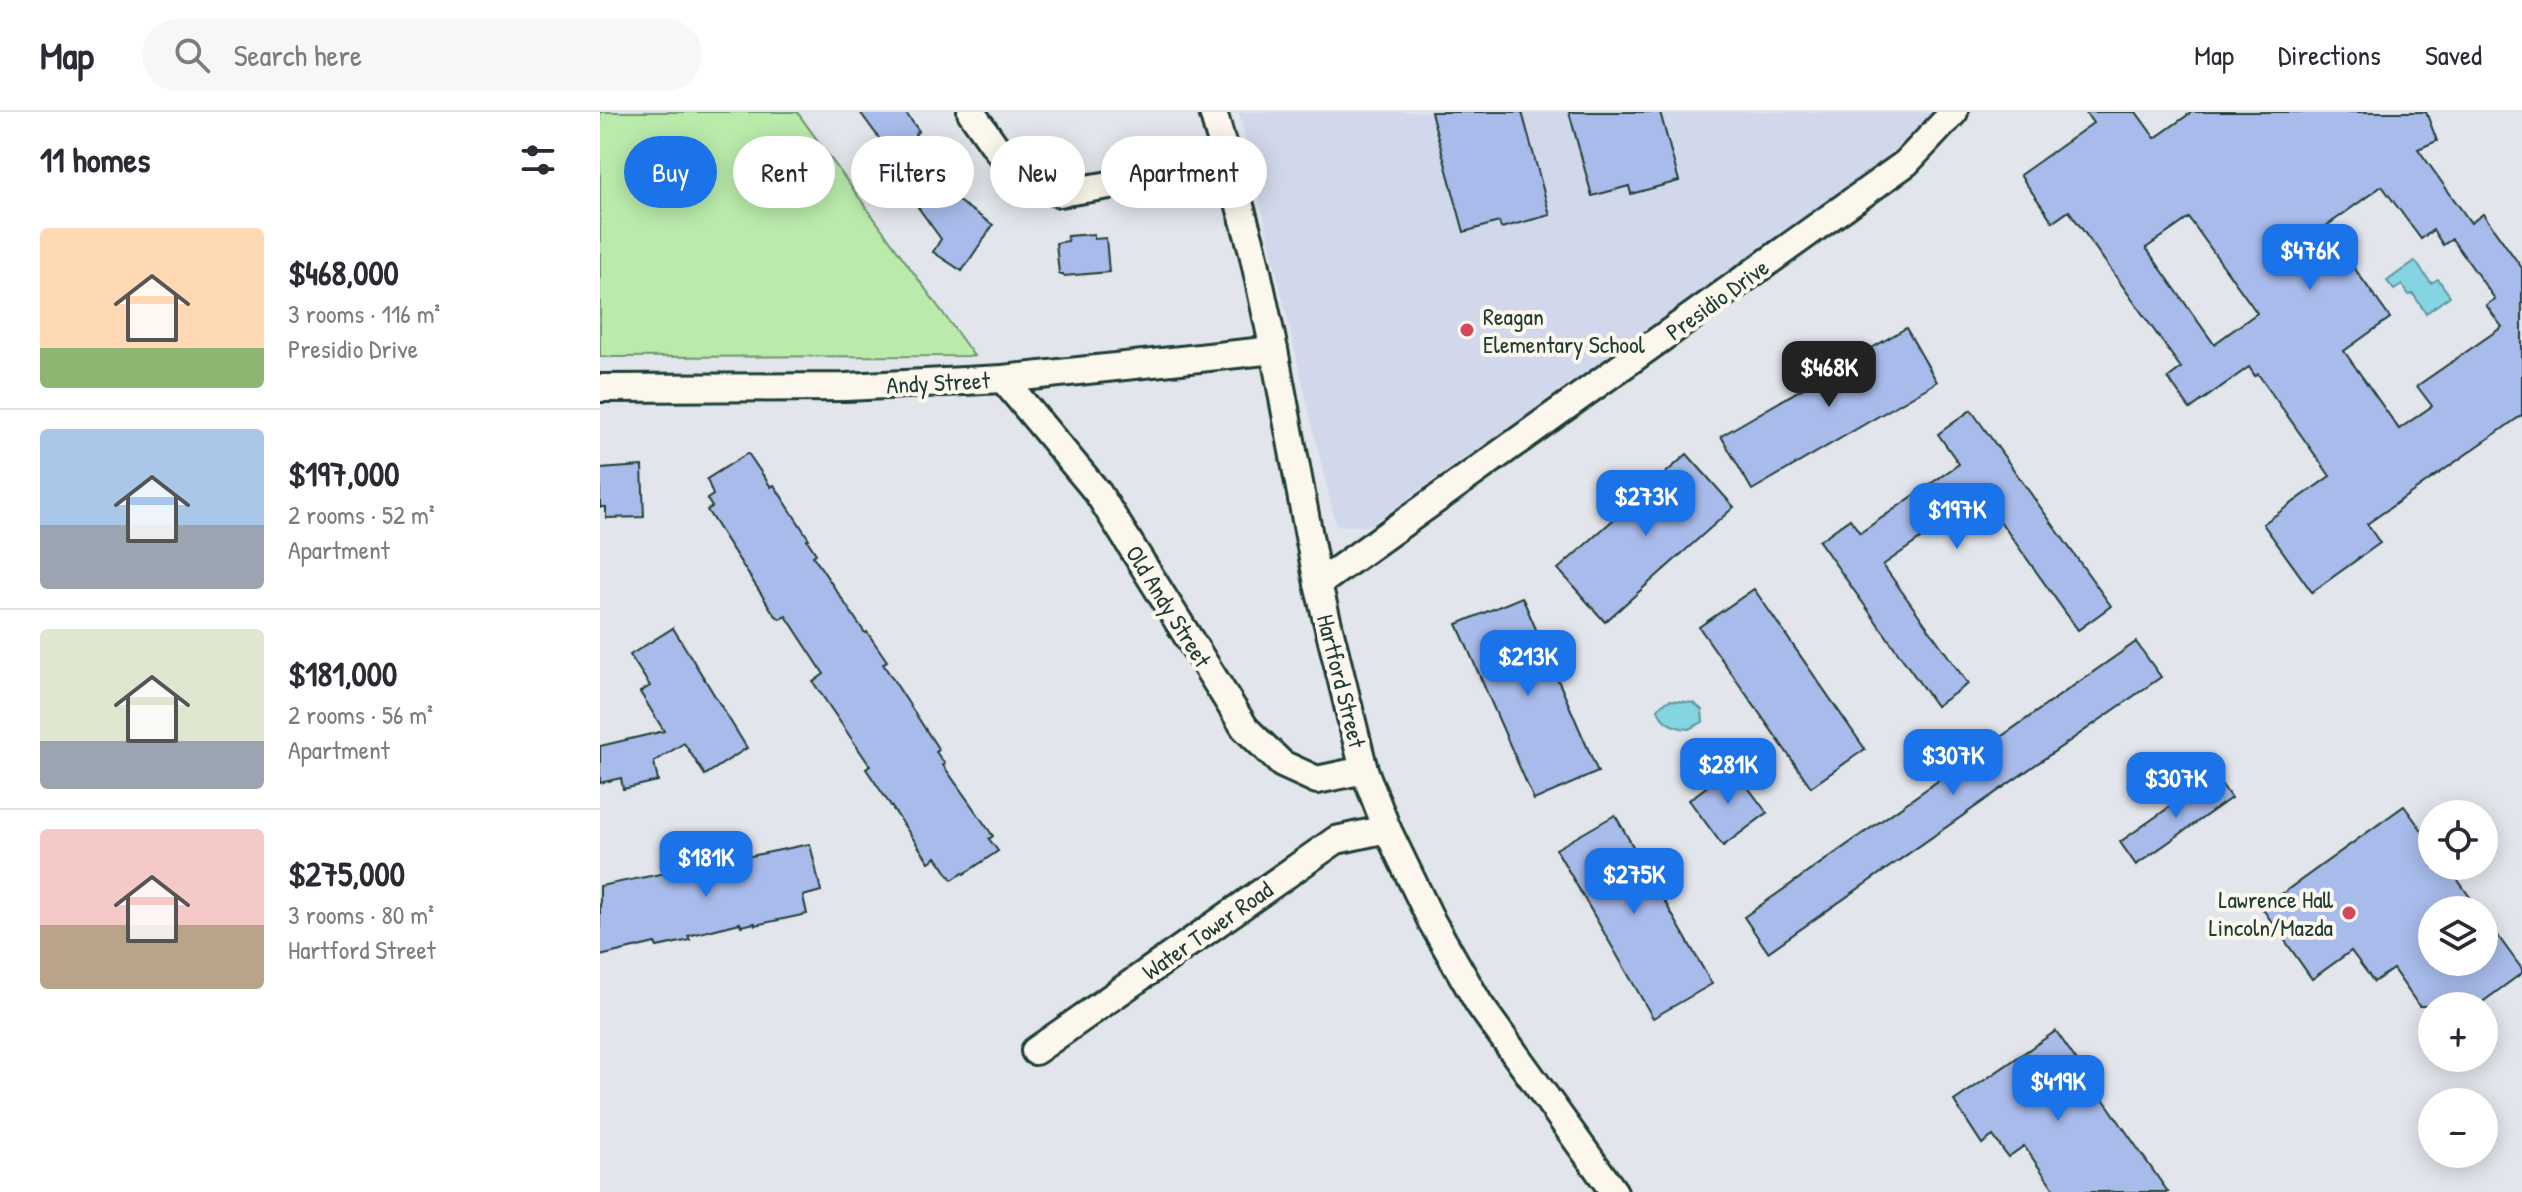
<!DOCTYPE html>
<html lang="en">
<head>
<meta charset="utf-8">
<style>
  :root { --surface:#fff; --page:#f7f7f7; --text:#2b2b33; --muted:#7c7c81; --line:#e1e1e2; --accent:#1a73e8 }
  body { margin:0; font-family:"Patrick Hand",sans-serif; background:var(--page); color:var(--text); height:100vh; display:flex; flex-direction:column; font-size:30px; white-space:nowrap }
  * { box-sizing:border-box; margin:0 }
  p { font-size:26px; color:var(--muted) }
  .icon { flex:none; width:44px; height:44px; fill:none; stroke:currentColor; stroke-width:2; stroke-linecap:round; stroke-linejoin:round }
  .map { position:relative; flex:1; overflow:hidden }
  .side { display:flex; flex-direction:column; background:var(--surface); width:600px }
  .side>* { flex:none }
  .hud { position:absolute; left:24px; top:24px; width:760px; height:72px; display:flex; gap:16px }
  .controls { position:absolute; left:1818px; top:688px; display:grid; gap:16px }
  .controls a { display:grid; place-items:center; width:80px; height:80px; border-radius:50%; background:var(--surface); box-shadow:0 4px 20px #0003; font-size:40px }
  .price { position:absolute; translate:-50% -68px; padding:0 18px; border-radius:16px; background:var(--accent); color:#fff; font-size:26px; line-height:52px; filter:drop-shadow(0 2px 4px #0008) }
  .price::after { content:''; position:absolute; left:50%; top:48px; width:24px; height:18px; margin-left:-12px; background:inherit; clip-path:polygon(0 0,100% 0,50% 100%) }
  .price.on { background:#222; color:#fff }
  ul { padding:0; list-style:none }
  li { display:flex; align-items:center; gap:24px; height:200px; padding:0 40px }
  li+li { border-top:2px solid var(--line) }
  li span { display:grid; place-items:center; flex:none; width:224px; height:160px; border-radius:8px; color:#555 }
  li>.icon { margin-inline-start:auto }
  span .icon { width:96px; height:96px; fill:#fffc; stroke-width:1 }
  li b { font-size:34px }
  h2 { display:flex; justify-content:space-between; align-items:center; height:96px; padding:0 40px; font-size:34px }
  .tag { padding:0 28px; border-radius:36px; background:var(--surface); box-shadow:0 4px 20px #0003; font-size:28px; line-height:72px }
  .tag.on { background:var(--accent); color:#fff }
  header { display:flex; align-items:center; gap:48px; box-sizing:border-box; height:112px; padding:0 40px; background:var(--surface); border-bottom:2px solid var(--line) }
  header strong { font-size:38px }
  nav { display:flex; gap:44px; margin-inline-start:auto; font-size:28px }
  .search { width:560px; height:72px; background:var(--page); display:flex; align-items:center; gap:20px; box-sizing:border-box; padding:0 28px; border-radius:44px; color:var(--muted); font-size:30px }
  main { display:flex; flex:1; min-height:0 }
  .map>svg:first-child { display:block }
  .built { fill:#d1d8eb }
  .green { fill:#baebab; stroke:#6c9470; stroke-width:2 }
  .water { fill:#84d4e1; stroke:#5c989c; stroke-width:2 }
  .building { fill:#a8bbea; stroke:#1f3d34; stroke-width:2; fill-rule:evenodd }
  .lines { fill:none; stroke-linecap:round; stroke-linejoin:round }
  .minor-casing { stroke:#1f3d34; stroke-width:32 }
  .minor { stroke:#fbf7ec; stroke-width:26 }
  .poi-dot { fill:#d1495b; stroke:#fbf7ec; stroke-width:3 }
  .labels { text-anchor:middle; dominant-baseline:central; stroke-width:8; stroke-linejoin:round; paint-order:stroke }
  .street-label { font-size:24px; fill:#1f3d34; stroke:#fbf7ec }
  .poi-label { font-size:24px; fill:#1f3d34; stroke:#fbf7ec; text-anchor:start }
</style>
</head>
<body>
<header>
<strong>Map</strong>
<div class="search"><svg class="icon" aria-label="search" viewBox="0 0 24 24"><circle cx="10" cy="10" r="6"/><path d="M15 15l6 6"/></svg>Search here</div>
<nav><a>Map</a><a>Directions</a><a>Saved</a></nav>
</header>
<main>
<section class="side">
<h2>11 homes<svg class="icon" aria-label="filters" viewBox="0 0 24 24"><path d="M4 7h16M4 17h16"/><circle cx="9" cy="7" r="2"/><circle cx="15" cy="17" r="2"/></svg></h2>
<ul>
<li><span style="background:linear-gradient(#ffd9b3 75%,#8fb573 0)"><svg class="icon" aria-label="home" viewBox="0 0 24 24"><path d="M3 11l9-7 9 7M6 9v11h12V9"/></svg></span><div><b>$468,000</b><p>3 rooms · 116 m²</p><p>Presidio Drive</p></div></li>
<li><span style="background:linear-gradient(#a9c7e8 60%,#9aa5b1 0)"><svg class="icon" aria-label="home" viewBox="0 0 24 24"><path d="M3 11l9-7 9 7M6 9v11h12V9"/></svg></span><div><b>$197,000</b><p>2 rooms · 52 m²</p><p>Apartment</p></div></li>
<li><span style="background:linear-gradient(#dfe7d0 70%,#9aa5b1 0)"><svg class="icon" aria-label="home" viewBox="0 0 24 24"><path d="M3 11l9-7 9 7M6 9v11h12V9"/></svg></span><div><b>$181,000</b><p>2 rooms · 56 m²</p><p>Apartment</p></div></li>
<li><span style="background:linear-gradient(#f6c9c9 60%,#b9a48a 0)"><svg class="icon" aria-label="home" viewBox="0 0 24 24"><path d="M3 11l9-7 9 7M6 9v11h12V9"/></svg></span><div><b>$275,000</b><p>3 rooms · 80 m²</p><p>Hartford Street</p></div></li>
</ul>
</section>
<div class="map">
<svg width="1922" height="1080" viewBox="0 0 1922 1080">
  <rect width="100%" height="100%" fill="#e2e5eb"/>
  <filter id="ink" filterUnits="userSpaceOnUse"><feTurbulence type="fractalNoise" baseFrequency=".0125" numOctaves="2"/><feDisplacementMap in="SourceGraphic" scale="16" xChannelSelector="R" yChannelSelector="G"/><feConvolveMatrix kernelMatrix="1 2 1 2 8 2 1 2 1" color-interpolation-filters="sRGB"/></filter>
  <g filter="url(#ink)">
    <!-- built -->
    <path class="built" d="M639 0H1332L1325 11 1276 54 769 414H736Z"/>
    <!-- green -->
    <path class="green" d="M0 0H197L374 244 0 245Z"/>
    <!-- water -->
    <g class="water">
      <path d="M1815 149 1831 171 1838 167 1850 184 1826 201 1813 182 1809 183 1802 173 1794 178 1787 169Z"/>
      <path d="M1070 588 1094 591 1102 598 1103 610 1089 617C1075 616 1062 612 1058 597L1062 592Z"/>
    </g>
    <!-- building -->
    <g class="building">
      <path d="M260 0H305L319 19 315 22 359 79 351 84 393 113 362 159 333 140 341 127 291 58 298 52Z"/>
      <path d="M831 0H922L950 103 901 116 899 110 864 120Z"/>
      <path d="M969 0H1060L1079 69 1031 82 1029 74 992 84Z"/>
      <path d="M1485 0H1536L1555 26 1592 0H1826L1837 29 1818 37 1871 111 1883 102 1922 156V303L1767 412 1780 431 1712 480 1663 412 1730 364 1658 262 1655 264 1649 255 1590 297 1568 266 1581 256 1469 99 1453 110 1420 63 1493 11ZM1782 74 1821 127 1833 118 1843 133 1852 127 1895 187 1886 193 1902 215 1817 274 1832 294 1799 317 1744 239 1790 206 1725 115ZM1589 106 1657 201 1614 232 1546 136Z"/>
      <path d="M494 122V127L506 126 509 160 464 164 463 162H459L456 131 468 129 467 124Z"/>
      <path d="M1306 216 1337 270 1152 378 1121 324Z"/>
      <path d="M1371 298 1511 494 1478 518 1382 384 1283 453 1368 572 1336 594 1219 429 1250 407 1260 421 1359 352 1338 322Z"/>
      <path d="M148 341 171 375 174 373 209 427 207 428 216 442 213 444 265 521 267 520 287 549 283 552 339 638 336 640 345 652 343 653 393 724 389 727 398 739 364 762 363 761 352 768 336 745 329 750 266 657 270 654 213 570 224 562 186 504 180 507 174 502 107 398 112 395 107 387 113 383 107 367Z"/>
      <path d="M1087 342 1134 395 1005 510 958 457Z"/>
      <path d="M42 354 44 405 6 406V395H0V357Z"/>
      <path d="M1154 477 1265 637 1211 675 1099 515Z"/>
      <path d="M922 485 998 660 934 688 857 512Z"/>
      <path d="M73 516 147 636 105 663 84 631 54 650 58 669 23 677 21 666 0 671V634L64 619 40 580 50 574 30 543Z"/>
      <path d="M1536 530 1561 565 1168 840 1144 805Z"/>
      <path d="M1133 655 1167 701 1123 734 1089 688Z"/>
      <path d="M1615 663 1631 686 1536 753 1520 730Z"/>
      <path d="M1804 694 1832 732V754H1848L1879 798H1832V850H1884V805L1922 857V861L1877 894H1819L1793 857 1774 870 1751 839 1712 867 1662 796Z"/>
      <path d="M1015 703 1112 872 1053 906 956 737Z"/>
      <path d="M210 732 221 779 203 784 207 802 155 813V811L141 814 140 811 88 824 90 828 57 835 55 831 0 844V774Z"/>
      <path d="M1456 919 1568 1080H1456L1424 1034 1408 1045 1393 1024 1382 1032 1354 989Z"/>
    </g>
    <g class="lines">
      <defs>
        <g id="minor">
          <path d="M371 0 414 61 434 74 460 81 566 64 631 58"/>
          <path d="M613 0 652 136 674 238 718 472 764 658 787 717 832 810 879 892 1014 1080"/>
          <path d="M403 267 498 381 645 616 682 652 717 668 764 658"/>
          <path d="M0 276 246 275 403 267 674 238"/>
          <path d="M718 472 1306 51 1354 0"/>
          <path d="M435 939 736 728 787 717"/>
        </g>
      </defs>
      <!-- minor casing -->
      <use href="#minor" class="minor-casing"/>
      <!-- minor -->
      <use href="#minor" class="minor"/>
    </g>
  </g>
  <!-- markers -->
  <g class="poi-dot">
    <circle cx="867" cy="218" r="8"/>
    <circle cx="1749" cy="801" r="8"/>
  </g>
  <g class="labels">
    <!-- street labels -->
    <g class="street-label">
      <text transform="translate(1117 187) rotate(-36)">Presidio Drive</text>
      <text transform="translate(338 270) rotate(-3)">Andy Street</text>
      <text transform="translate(569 494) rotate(58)">Old Andy Street</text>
      <text transform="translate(742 569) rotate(76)">Hartford Street</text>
      <text transform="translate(607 818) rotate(-35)">Water Tower Road</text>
    </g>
    <!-- poi labels -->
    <g class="poi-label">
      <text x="883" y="204">Reagan<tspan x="883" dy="28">Elementary School</tspan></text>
      <text x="1733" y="787" text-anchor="end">Lawrence Hall<tspan x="1733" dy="28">Lincoln/Mazda</tspan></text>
    </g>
  </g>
</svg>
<div class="controls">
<a><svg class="icon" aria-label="locate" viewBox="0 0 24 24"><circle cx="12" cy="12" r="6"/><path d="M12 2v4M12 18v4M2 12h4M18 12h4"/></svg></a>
<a><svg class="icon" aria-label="layers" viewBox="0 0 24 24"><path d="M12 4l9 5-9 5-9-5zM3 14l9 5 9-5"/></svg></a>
<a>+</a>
<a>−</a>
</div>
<b class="price" style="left:1710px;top:180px">$476K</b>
<b class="price on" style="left:1229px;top:297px">$468K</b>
<b class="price" style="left:1046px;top:426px">$273K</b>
<b class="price" style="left:1357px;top:439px">$197K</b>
<b class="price" style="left:928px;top:586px">$213K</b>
<b class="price" style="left:1353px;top:685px">$307K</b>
<b class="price" style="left:1128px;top:694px">$281K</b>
<b class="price" style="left:1576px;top:708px">$307K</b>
<b class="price" style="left:106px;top:787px">$181K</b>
<b class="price" style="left:1034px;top:804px">$275K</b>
<b class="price" style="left:1458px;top:1011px">$419K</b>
<div class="hud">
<a class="tag on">Buy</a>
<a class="tag">Rent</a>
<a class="tag">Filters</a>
<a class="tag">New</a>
<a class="tag">Apartment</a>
</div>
</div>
</main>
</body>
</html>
